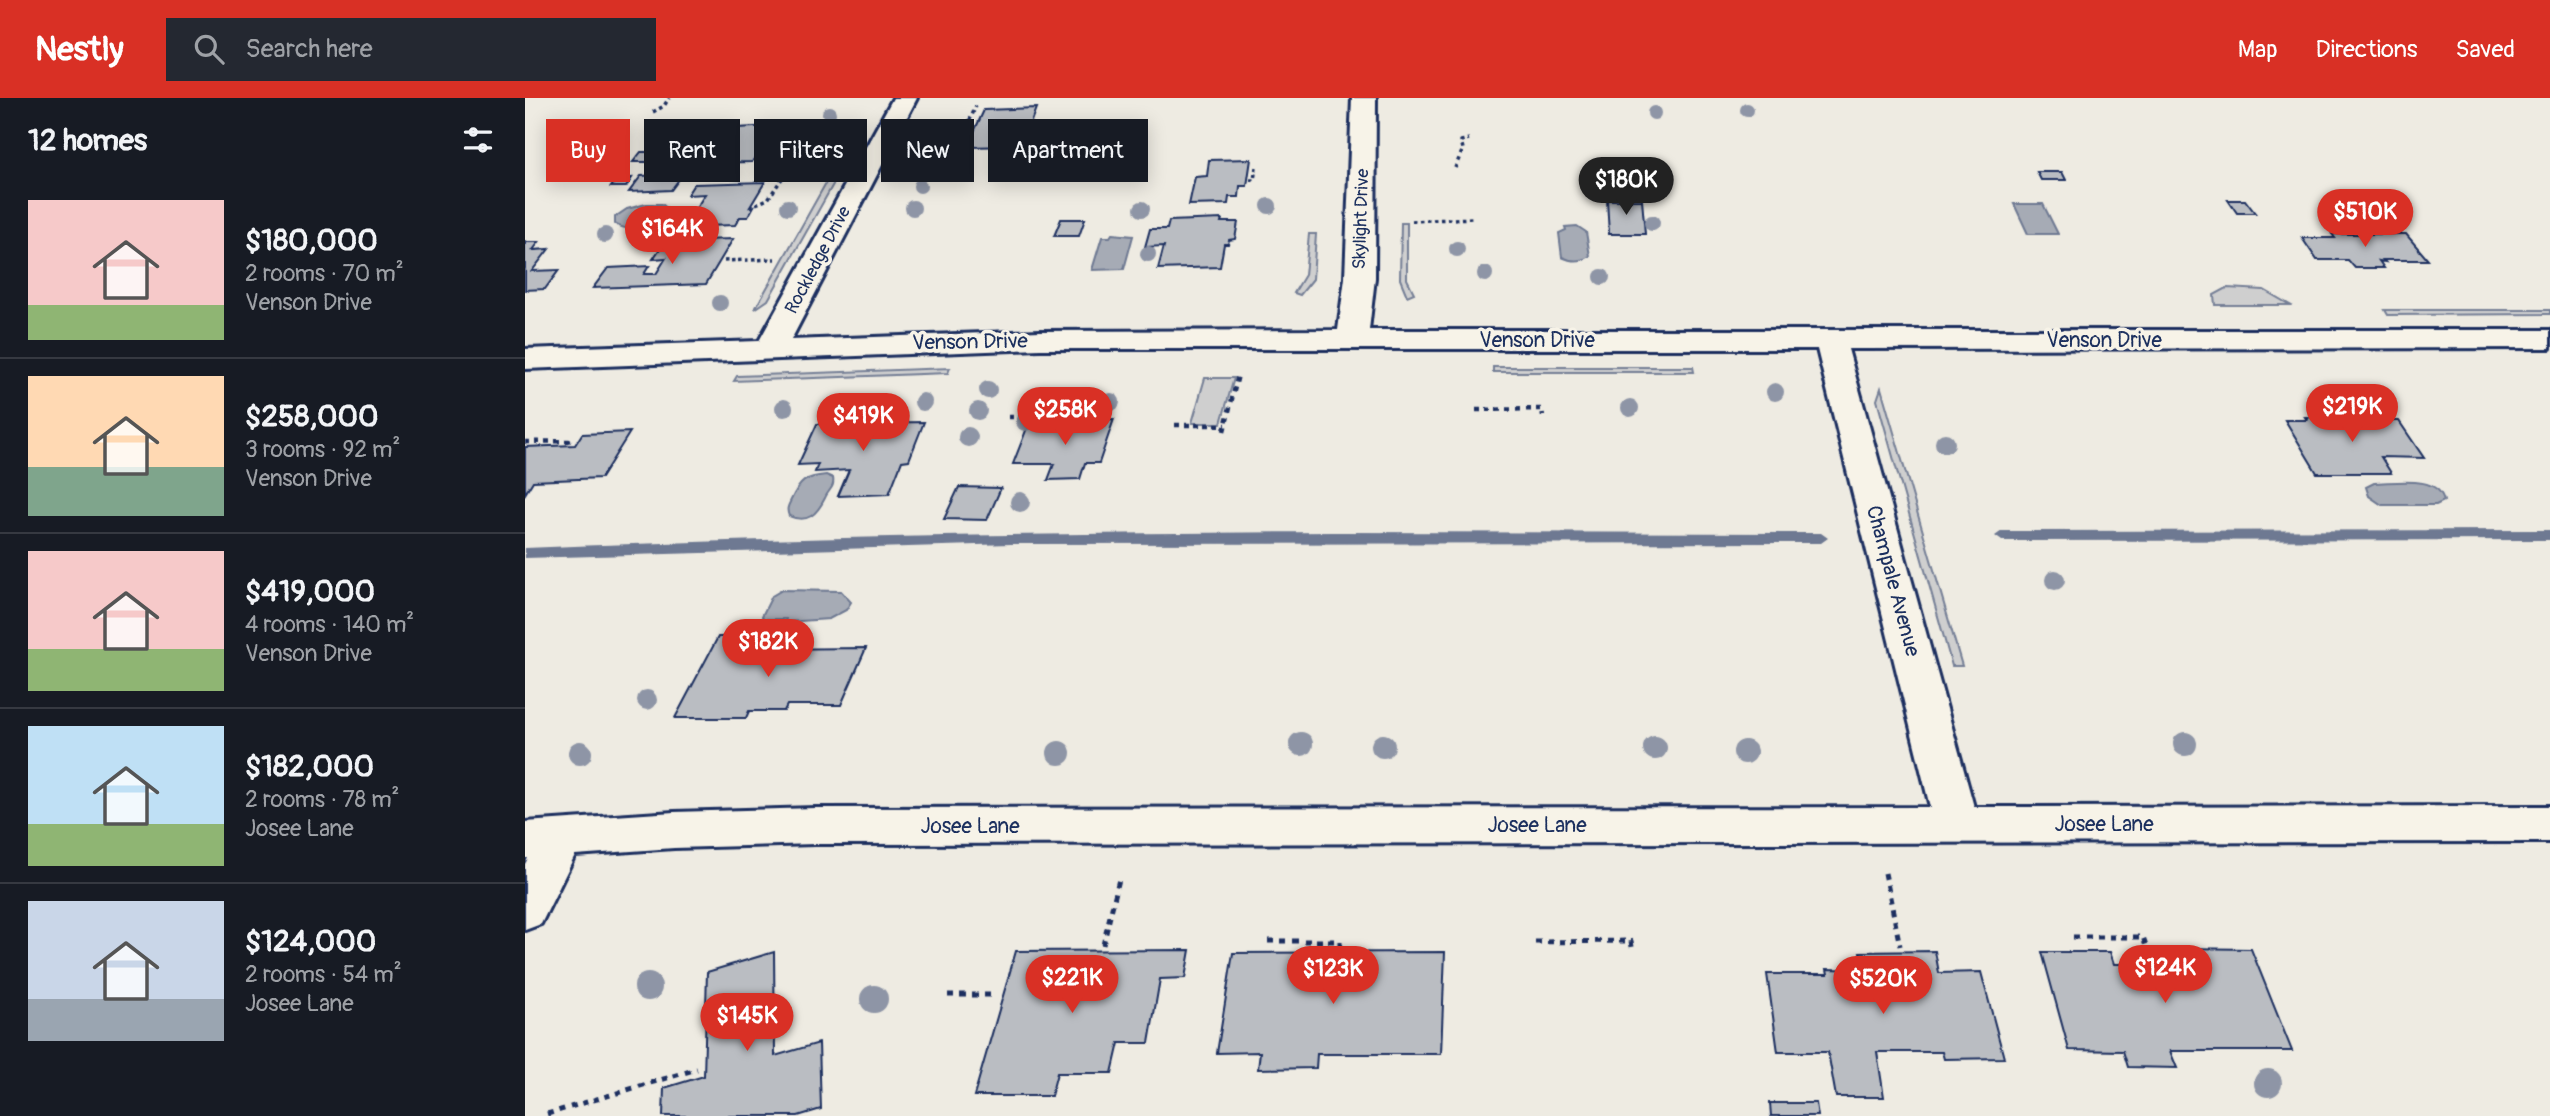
<!DOCTYPE html>
<html lang="en">
<head>
<meta charset="utf-8">
<style>
  :root { --surface:#171b24; --page:#242831; --text:#f1f3f6; --muted:#9ea1a6; --line:#363941; --accent:#d93025 }
  body { margin:0; font-family:Pangolin,sans-serif; background:var(--page); color:var(--text); height:100vh; display:flex; flex-direction:column; font-size:26px; white-space:nowrap }
  * { box-sizing:border-box; margin:0 }
  p { font-size:23px; color:var(--muted) }
  .icon { flex:none; width:38px; height:38px; fill:none; stroke:currentColor; stroke-width:2; stroke-linecap:round; stroke-linejoin:round }
  .map { position:relative; flex:1; overflow:hidden }
  .side { display:flex; flex-direction:column; background:var(--surface); width:525px }
  .side>* { flex:none }
  .guide { position:absolute; left:21px; top:21px; width:665px; height:63px; display:flex; gap:14px }
  .price { position:absolute; translate:-50% -60px; padding:0 16px; border-radius:24px; background:var(--accent); color:#fff; font-size:23px; line-height:46px; filter:drop-shadow(0 2px 4px #0008) }
  .price::after { content:''; position:absolute; left:50%; top:42px; width:21px; height:16px; margin-left:-10px; background:inherit; clip-path:polygon(0 0,100% 0,50% 100%) }
  .price.current { background:#222; color:#fff }
  ul { padding:0; list-style:none }
  li { display:flex; align-items:center; gap:21px; height:175px; padding:0 28px }
  li+li { border-top:2px solid var(--line) }
  li span { display:grid; place-items:center; flex:none; width:196px; height:140px; border-radius:0px; color:#555 }
  li>.icon { margin-inline-start:auto }
  span .icon { width:84px; height:84px; fill:#fffc; stroke-width:1 }
  li b { font-size:30px }
  h2 { display:flex; justify-content:space-between; align-items:center; height:84px; padding:0 28px; font-size:30px }
  .pill { padding:0 24px; border-radius:0px; background:var(--surface); box-shadow:0 4px 18px #0003; font-size:24px; line-height:63px }
  .pill.current { background:var(--accent); color:#fff }
  header { display:flex; align-items:center; gap:42px; box-sizing:border-box; height:98px; padding:0 35px; background:var(--accent); color:#fff }
  header strong { font-size:33px }
  nav { display:flex; gap:38px; margin-inline-start:auto; font-size:24px }
  .search { width:490px; height:63px; background:var(--page); display:flex; align-items:center; gap:18px; box-sizing:border-box; padding:0 24px; border-radius:0px; color:var(--muted); font-size:26px }
  main { display:flex; flex:1; min-height:0 }
  .map>svg:first-child { display:block }
  .green { fill:#cfcfcf; stroke:#757f96; stroke-width:2 }
  .water { fill:#a6abb5; stroke:#6e7992; stroke-width:2 }
  .lines { fill:none; stroke-linecap:round; stroke-linejoin:round }
  .stream { fill:#6e7992; fill-rule:evenodd }
  .building { fill:#babdc2; stroke:#1b2f5e; stroke-width:2 }
  .minor-casing { stroke:#1b2f5e; stroke-width:6 }
  .path-far2 { stroke:#1b2f5e; stroke-width:3.5; stroke-dasharray:3.5 3.5; stroke-linecap:butt }
  .path-far1 { stroke:#1b2f5e; stroke-width:4.5; stroke-dasharray:5 5; stroke-linecap:butt }
  .path { stroke:#1b2f5e; stroke-width:5; stroke-dasharray:6 6; stroke-linecap:butt }
  .minor { fill:#f7f3e8; fill-rule:evenodd }
  .tree { fill:#8e95a6 }
  .labels { text-anchor:middle; dominant-baseline:central; stroke-width:7; stroke-linejoin:round; paint-order:stroke }
  .far-street-label { font-size:18px; fill:#1b2f5e; stroke:#f7f3e8 }
  .street-label { font-size:21px; fill:#1b2f5e; stroke:#f7f3e8 }
</style>
</head>
<body>
<header>
<strong>Nestly</strong>
<div class="search"><svg class="icon" aria-label="search" viewBox="0 0 24 24"><circle cx="10" cy="10" r="6"/><path d="M15 15l6 6"/></svg>Search here</div>
<nav><a>Map</a><a>Directions</a><a>Saved</a></nav>
</header>
<main>
<section class="side">
<h2>12 homes<svg class="icon" aria-label="filters" viewBox="0 0 24 24"><path d="M4 7h16M4 17h16"/><circle cx="9" cy="7" r="2"/><circle cx="15" cy="17" r="2"/></svg></h2>
<ul>
<li><span style="background:linear-gradient(#f6c9c9 75%,#8fb573 0)"><svg class="icon" aria-label="home" viewBox="0 0 24 24"><path d="M3 11l9-7 9 7M6 9v11h12V9"/></svg></span><div><b>$180,000</b><p>2 rooms · 70 m²</p><p>Venson Drive</p></div></li>
<li><span style="background:linear-gradient(#ffd9b3 65%,#7fa58c 0)"><svg class="icon" aria-label="home" viewBox="0 0 24 24"><path d="M3 11l9-7 9 7M6 9v11h12V9"/></svg></span><div><b>$258,000</b><p>3 rooms · 92 m²</p><p>Venson Drive</p></div></li>
<li><span style="background:linear-gradient(#f6c9c9 70%,#8fb573 0)"><svg class="icon" aria-label="home" viewBox="0 0 24 24"><path d="M3 11l9-7 9 7M6 9v11h12V9"/></svg></span><div><b>$419,000</b><p>4 rooms · 140 m²</p><p>Venson Drive</p></div></li>
<li><span style="background:linear-gradient(#bfe0f5 70%,#8fb573 0)"><svg class="icon" aria-label="home" viewBox="0 0 24 24"><path d="M3 11l9-7 9 7M6 9v11h12V9"/></svg></span><div><b>$182,000</b><p>2 rooms · 78 m²</p><p>Josee Lane</p></div></li>
<li><span style="background:linear-gradient(#c9d6e8 70%,#9aa5b1 0)"><svg class="icon" aria-label="home" viewBox="0 0 24 24"><path d="M3 11l9-7 9 7M6 9v11h12V9"/></svg></span><div><b>$124,000</b><p>2 rooms · 54 m²</p><p>Josee Lane</p></div></li>
</ul>
</section>
<div class="map">
<svg width="2025" height="1018" viewBox="0 0 2025 1018">
  <rect width="100%" height="100%" fill="#eeebe2"/>
  <filter id="ink" filterUnits="userSpaceOnUse"><feTurbulence type="fractalNoise" baseFrequency=".0143" numOctaves="2"/><feDisplacementMap in="SourceGraphic" scale="14" xChannelSelector="R" yChannelSelector="G"/><feConvolveMatrix kernelMatrix="1 2 1 2 8 2 1 2 1" color-interpolation-filters="sRGB"/></filter>
  <g filter="url(#ink)">
    <!-- green -->
    <g class="green">
      <path d="M302 83H310L243 202 230 211Z"/>
      <path d="M876 125H882V181L889 195 882 198 875 181Z"/>
      <path d="M784 136H791L788 181 775 197 769 195 780 177Z"/>
      <path d="M1702 190 1739 192 1765 207H1690L1689 197Z"/>
      <path d="M1860 212H2025V216L1863 217Z"/>
      <path d="M968 269H1168L1169 274H968Z"/>
      <path d="M425 270 423 275 209 283 212 278Z"/>
      <path d="M680 280H709L696 325H667Z"/>
      <path d="M1356 290 1437 568H1427L1352 302Z"/>
    </g>
    <!-- water -->
    <g class="water">
      <path d="M121 106H137L144 112C136 130 106 136 90 126V119L102 111Z"/>
      <path d="M1489 106H1518L1533 136H1503Z"/>
      <path d="M1052 128 1061 134 1065 158C1056 164 1047 164 1037 159L1034 135 1041 132 1040 129Z"/>
      <path d="M587 136 608 138 599 171 567 172 577 139H585Z"/>
      <path d="M301 377 308 380C310 390 303 392 300 400 292 416 283 426 264 418 261 411 263 408 266 402 275 383 280 379 301 377Z"/>
      <path d="M1849 385C1870 385 1913 376 1919 403L1911 407H1857L1844 398 1841 389Z"/>
      <path d="M257 492 316 493 326 504 321 512 304 521 261 524V521H239L237 518 247 498Z"/>
    </g>
    <g class="lines">
      <!-- stream -->
      <g class="stream">
        <path d="M2025 432V442L1477 443 1470 438 1477 433Z"/>
        <path d="M810 434 1296 435 1303 440 1296 445 486 446 0 460V450C270 439 540 435 810 434Z"/>
      </g>
    </g>
    <!-- building -->
    <g class="building">
      <path d="M511 10 501 37H494L490 48 442 49 459 12Z"/>
      <path d="M282 26 265 52 234 53 227 64 182 65 189 55 159 56 177 32Z"/>
      <path d="M116 54H134L126 64H108Z"/>
      <path d="M726 61 722 88H715L714 99H704L703 106 664 107 670 79 682 78 684 62Z"/>
      <path d="M1512 74H1537L1541 82H1516Z"/>
      <path d="M158 76 146 92 104 94 116 78Z"/>
      <path d="M107 80 101 89H86L92 81Z"/>
      <path d="M240 84 225 109 229 108 223 119H215L210 127 152 129 164 112H170L180 96 162 97 169 86Z"/>
      <path d="M1082 102H1117L1120 136H1084Z"/>
      <path d="M1703 102H1720L1730 115H1712Z"/>
      <path d="M536 121H560L554 138H529Z"/>
      <path d="M697 121 696 124H713L710 141 704 142 703 146H699L695 169 633 171 639 148 620 149 625 131H642L644 123Z"/>
      <path d="M1807 136H1881L1903 162H1858L1860 164 1854 163 1859 170H1830L1823 162H1792L1777 140H1810Z"/>
      <path d="M208 141 181 186 68 190 83 170 124 168 119 176H131L141 160 128 161 140 143Z"/>
      <path d="M0 144H14L8 152 24 151 7 173 34 172 20 191 0 192Z"/>
      <path d="M1780 319 1849 320 1851 323H1874L1899 360 1856 359 1866 375H1792L1760 322H1782Z"/>
      <path d="M589 321 574 365H560L555 381 523 382 529 366H488L502 330H532L535 322Z"/>
      <path d="M399 324 384 362 377 363 364 396 313 398 324 372 290 374 293 366 273 367 292 326Z"/>
      <path d="M105 334 76 380 8 383 0 396V349L50 347 57 336Z"/>
      <path d="M434 389 476 390 462 422 419 421Z"/>
      <path d="M193 539H242L236 551 341 550 316 607H262L259 613H224L221 620H150Z"/>
      <path d="M1655 850 1726 851 1767 953H1645L1652 970 1603 969 1598 953 1544 952 1517 854H1585L1589 866H1661Z"/>
      <path d="M665 852 660 880 635 881 624 945H594L587 975H532L526 998H449L491 853Z"/>
      <path d="M1410 853 1414 875 1456 874 1479 960 1419 961 1417 954H1352L1359 999H1311L1303 954H1253L1242 876H1303L1302 871 1338 872 1335 854Z"/>
      <path d="M249 854 250 958 294 945 296 1011 273 1018H138L139 990 179 978 182 874Z"/>
      <path d="M920 854 916 956H792L791 970 733 971 735 954 692 955 708 855Z"/>
      <path d="M1245 1005H1291L1293 1018H1246Z"/>
    </g>
    <g class="lines">
      <defs>
        <path id="minor" d="M368 0H392L266 242 515 233 813 232 820 180 827 0H851L850 180 844 232H2025V250L1323 251 1449 709 2025 708V744L290 746 149 750 50 757 16 826 0 832V766L3 760H0V724L149 714 290 710 1405 709 1292 251H515L0 271V251L234 243Z"/>
      </defs>
      <!-- minor casing -->
      <use href="#minor" class="minor-casing"/>
      <!-- path-far2 -->
      <g class="path-far2">
        <path d="M128 14 139 8 144 0"/>
        <path d="M446 31H441L451 8"/>
        <path d="M930 70 938 51 936 43 944 41"/>
        <path d="M725 82H729L731 69"/>
        <path d="M231 106 243 101 258 79"/>
        <path d="M887 123 947 120"/>
        <path d="M199 163 250 161"/>
      </g>
      <!-- path-far1 -->
      <g class="path-far1">
        <path d="M951 312 1017 311 1018 318"/>
        <path d="M483 319H546"/>
        <path d="M650 327H701"/>
        <path d="M699 333 713 277"/>
        <path d="M0 344 44 343 42 345"/>
      </g>
      <!-- path -->
      <g class="path">
        <path d="M1360 775 1375 848"/>
        <path d="M1548 839H1618L1622 850"/>
        <path d="M743 843H815V851"/>
        <path d="M1010 844 1106 843 1107 849"/>
        <path d="M578 847 595 777"/>
        <path d="M423 897H471"/>
        <path d="M22 1016 172 971"/>
      </g>
      <!-- minor -->
      <use href="#minor" class="minor"/>
    </g>
    <!-- trees -->
    <g class="tree">
      <circle cx="1222" cy="12" r="7"/>
      <circle cx="304" cy="15" r="7"/>
      <circle cx="1129" cy="15" r="7"/>
      <circle cx="395" cy="88" r="7"/>
      <circle cx="744" cy="108" r="8"/>
      <circle cx="263" cy="109" r="8"/>
      <circle cx="388" cy="110" r="8"/>
      <circle cx="617" cy="111" r="8"/>
      <circle cx="1127" cy="125" r="8"/>
      <circle cx="144" cy="135" r="8"/>
      <circle cx="80" cy="137" r="8"/>
      <circle cx="932" cy="151" r="8"/>
      <circle cx="623" cy="156" r="8"/>
      <circle cx="960" cy="176" r="8"/>
      <circle cx="1077" cy="179" r="8"/>
      <circle cx="195" cy="205" r="8"/>
      <circle cx="463" cy="292" r="9"/>
      <circle cx="1250" cy="294" r="9"/>
      <circle cx="398" cy="304" r="9"/>
      <circle cx="586" cy="304" r="9"/>
      <circle cx="259" cy="310" r="9"/>
      <circle cx="1105" cy="310" r="9"/>
      <circle cx="453" cy="313" r="9"/>
      <circle cx="500" cy="324" r="9"/>
      <circle cx="443" cy="339" r="10"/>
      <circle cx="1420" cy="345" r="10"/>
      <circle cx="495" cy="404" r="10"/>
      <circle cx="1530" cy="482" r="10"/>
      <circle cx="122" cy="602" r="10"/>
      <circle cx="776" cy="646" r="12"/>
      <circle cx="1660" cy="646" r="12"/>
      <circle cx="858" cy="648" r="12"/>
      <circle cx="1130" cy="650" r="12"/>
      <circle cx="1220" cy="654" r="12"/>
      <circle cx="55" cy="655" r="12"/>
      <circle cx="534" cy="655" r="12"/>
      <circle cx="123" cy="889" r="14"/>
      <circle cx="349" cy="901" r="14"/>
      <circle cx="1743" cy="985" r="14"/>
    </g>
  </g>
  <g class="labels">
    <!-- far-street labels -->
    <g class="far-street-label">
      <text transform="translate(836 121) rotate(-88)">Skylight Drive</text>
      <text transform="translate(293 162) rotate(-62)">Rockledge Drive</text>
    </g>
    <!-- street labels -->
    <g class="street-label">
      <text x="1012" y="242">Venson Drive</text>
      <text x="1579" y="242">Venson Drive</text>
      <text transform="translate(445 244) rotate(-1)">Venson Drive</text>
      <text transform="translate(1368 483) rotate(75)">Champale Avenue</text>
      <text x="1579" y="726">Josee Lane</text>
      <text x="1012" y="727">Josee Lane</text>
      <text x="445" y="728">Josee Lane</text>
    </g>
  </g>
</svg>
<b class="price current" style="left:1101px;top:119px">$180K</b>
<b class="price" style="left:1840px;top:151px">$510K</b>
<b class="price" style="left:147px;top:168px">$164K</b>
<b class="price" style="left:1827px;top:346px">$219K</b>
<b class="price" style="left:540px;top:349px">$258K</b>
<b class="price" style="left:338px;top:355px">$419K</b>
<b class="price" style="left:243px;top:581px">$182K</b>
<b class="price" style="left:1640px;top:907px">$124K</b>
<b class="price" style="left:808px;top:908px">$123K</b>
<b class="price" style="left:547px;top:917px">$221K</b>
<b class="price" style="left:1358px;top:918px">$520K</b>
<b class="price" style="left:222px;top:955px">$145K</b>
<div class="guide">
<a class="pill current">Buy</a>
<a class="pill">Rent</a>
<a class="pill">Filters</a>
<a class="pill">New</a>
<a class="pill">Apartment</a>
</div>
</div>
</main>
</body>
</html>
